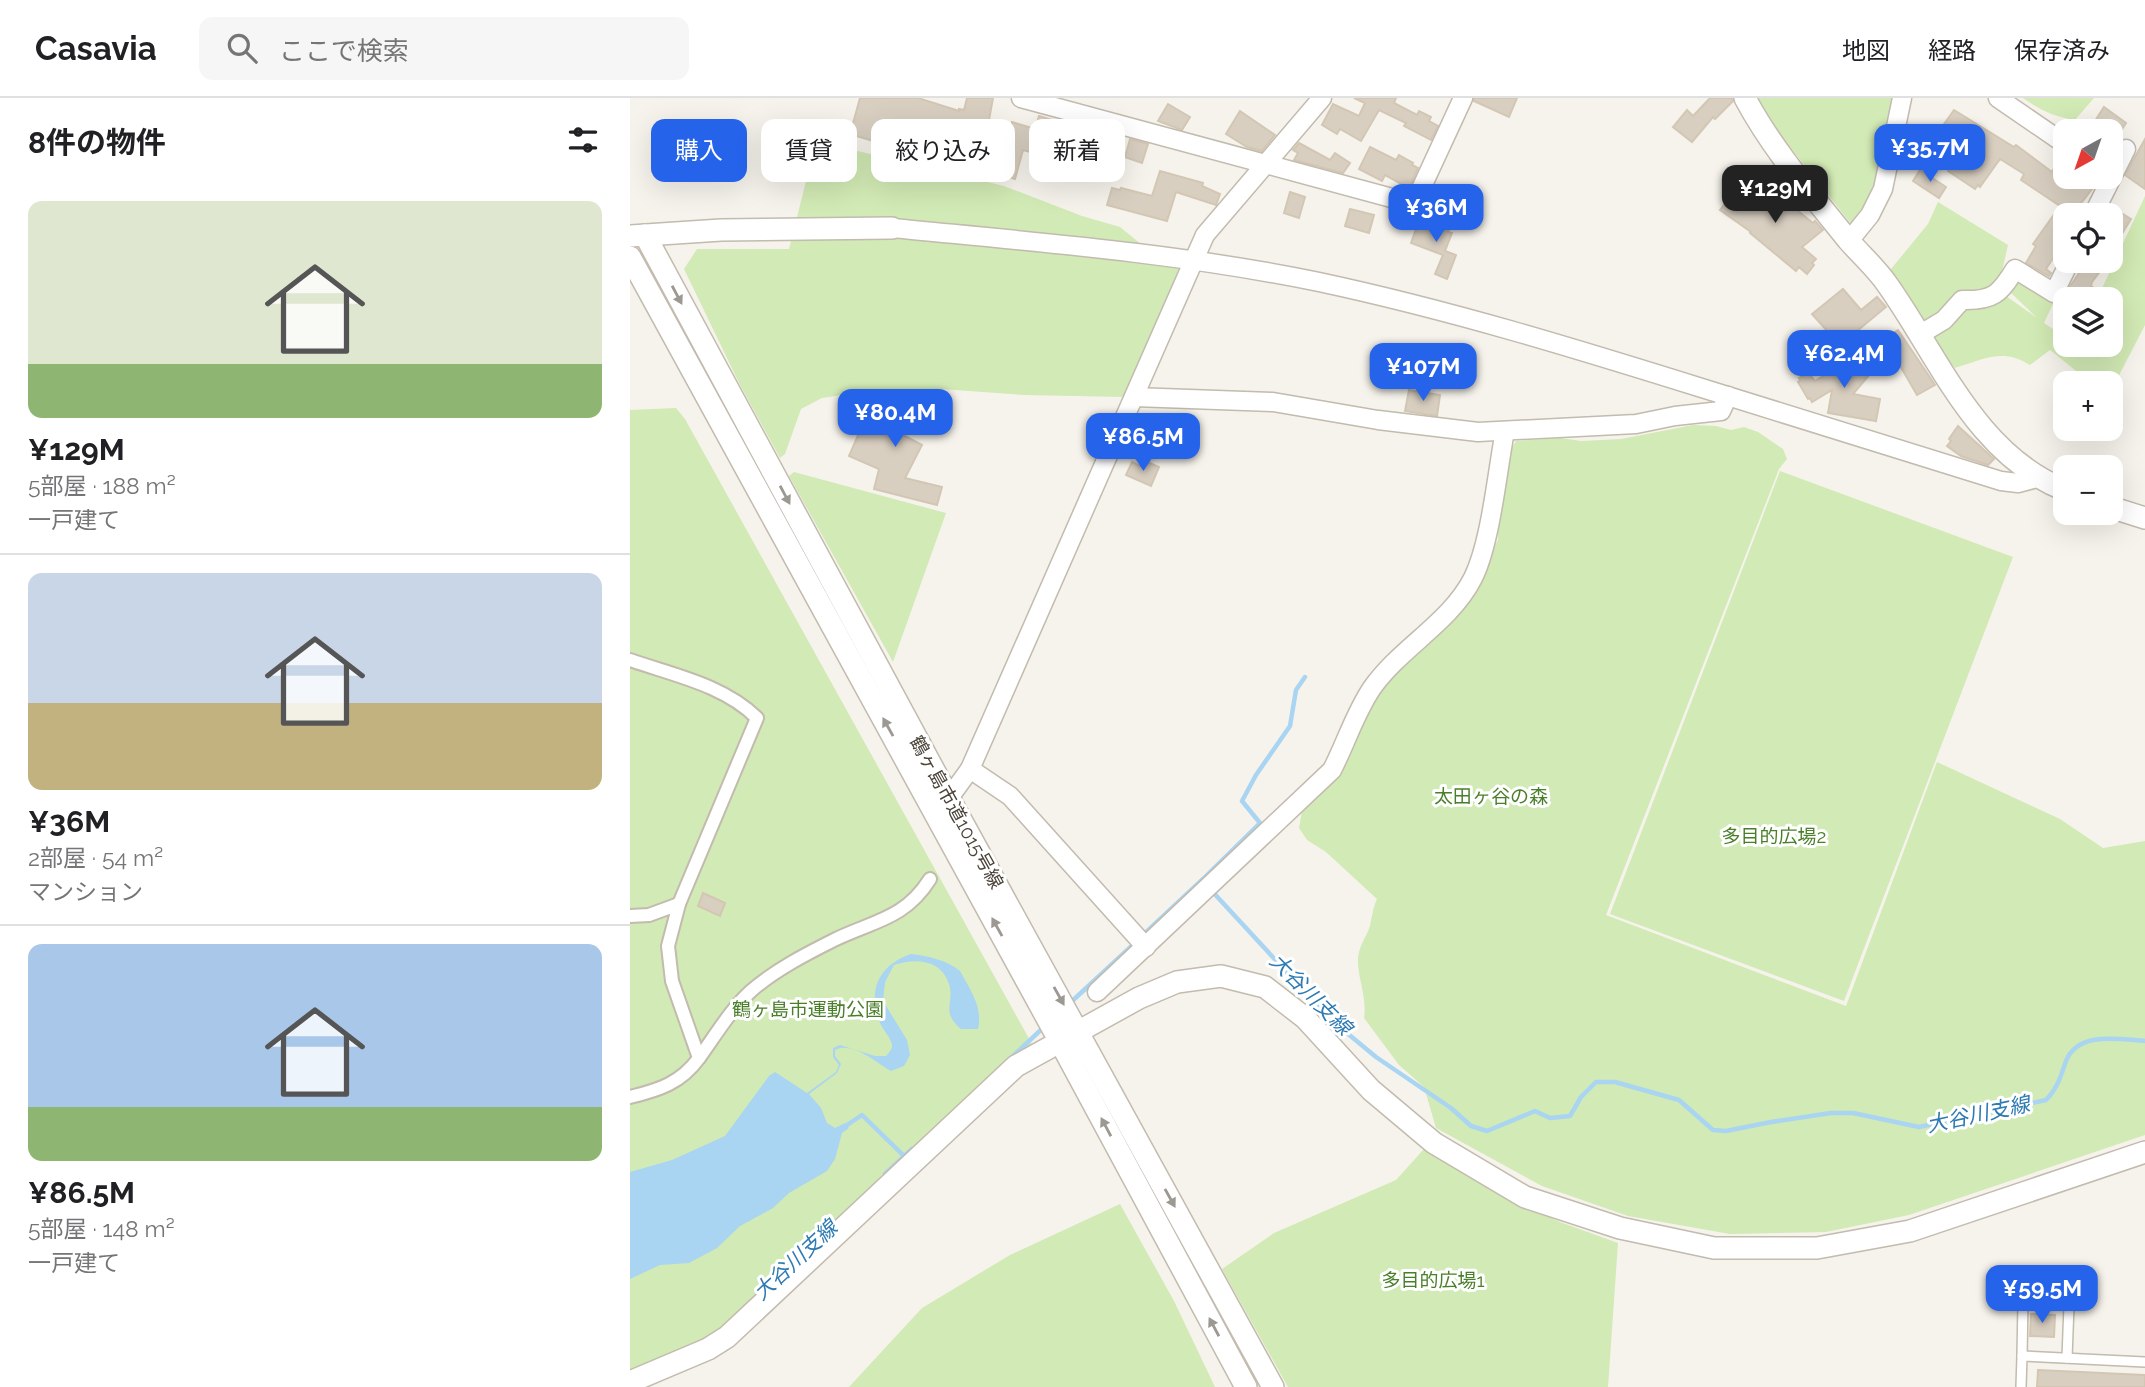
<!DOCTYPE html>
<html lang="ja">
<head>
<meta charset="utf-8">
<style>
  :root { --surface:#fff; --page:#f6f6f6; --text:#202124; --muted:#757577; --line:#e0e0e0; --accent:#2563eb }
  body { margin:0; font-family:Raleway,"Noto Sans JP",sans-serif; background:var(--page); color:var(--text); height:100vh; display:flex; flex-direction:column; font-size:26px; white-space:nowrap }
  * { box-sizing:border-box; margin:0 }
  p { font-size:23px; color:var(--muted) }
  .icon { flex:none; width:38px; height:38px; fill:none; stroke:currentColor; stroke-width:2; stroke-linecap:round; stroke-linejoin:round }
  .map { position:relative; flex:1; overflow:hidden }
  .details { display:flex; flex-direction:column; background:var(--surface); width:630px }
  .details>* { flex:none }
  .banner { position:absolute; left:21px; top:21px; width:665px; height:63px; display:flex; gap:14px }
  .needle { width:46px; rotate:220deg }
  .controls { position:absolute; left:1423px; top:21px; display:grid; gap:14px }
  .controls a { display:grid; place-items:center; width:70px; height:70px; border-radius:14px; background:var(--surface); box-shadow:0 7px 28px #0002; font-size:35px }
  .price { position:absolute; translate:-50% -60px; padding:0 16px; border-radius:14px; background:var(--accent); color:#fff; font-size:23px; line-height:46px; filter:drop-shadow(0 2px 4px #0008) }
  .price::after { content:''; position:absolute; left:50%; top:42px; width:21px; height:16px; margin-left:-10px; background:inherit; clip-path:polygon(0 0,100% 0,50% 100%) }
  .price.selected { background:#222; color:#fff }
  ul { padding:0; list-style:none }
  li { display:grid; align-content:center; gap:14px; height:371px; padding:0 28px }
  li+li { border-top:2px solid var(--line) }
  li span { display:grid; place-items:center; height:217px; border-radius:14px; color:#555 }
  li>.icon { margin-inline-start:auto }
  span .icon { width:126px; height:126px; fill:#fffc; stroke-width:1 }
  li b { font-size:30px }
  h2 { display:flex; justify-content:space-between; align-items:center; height:84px; padding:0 28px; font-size:30px }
  .chip { padding:0 24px; border-radius:14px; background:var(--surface); box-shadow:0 7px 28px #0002; font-size:24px; line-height:63px }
  .chip.selected { background:var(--accent); color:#fff }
  header { display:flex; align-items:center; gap:42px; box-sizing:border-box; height:98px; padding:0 35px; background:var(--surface); border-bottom:2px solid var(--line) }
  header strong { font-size:33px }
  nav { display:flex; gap:38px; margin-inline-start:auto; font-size:24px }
  .search { width:490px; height:63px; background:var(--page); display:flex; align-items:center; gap:18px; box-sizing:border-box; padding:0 24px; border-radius:14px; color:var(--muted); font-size:26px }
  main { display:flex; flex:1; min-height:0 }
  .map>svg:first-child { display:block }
  .green { fill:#d2eab5 }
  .water { fill:#a9d4f2 }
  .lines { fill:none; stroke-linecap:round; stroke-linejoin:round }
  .stream { stroke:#a9d4f2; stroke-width:4.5 }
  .building { fill:#d8cfc1; stroke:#d3c7b4; stroke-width:2 }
  .service-casing { stroke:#c2bbae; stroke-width:12 }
  .pedestrian-casing { stroke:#c2bbae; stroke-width:16 }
  .minor-casing { stroke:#c2bbae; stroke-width:21 }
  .tertiary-casing { stroke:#c2bbae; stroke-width:24 }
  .service { stroke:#fff; stroke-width:9 }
  .pedestrian { stroke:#fff; stroke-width:12 }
  .minor { stroke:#fff; stroke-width:18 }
  .tertiary { stroke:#fff; stroke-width:21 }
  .oneway { fill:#9c9892 }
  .labels { text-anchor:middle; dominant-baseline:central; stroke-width:6; stroke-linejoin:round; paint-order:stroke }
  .park-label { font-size:19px; fill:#4a7f2a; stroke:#fff }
  .street-label { font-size:19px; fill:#4b4439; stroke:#fff }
  .water-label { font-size:21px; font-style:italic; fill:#2e7ab2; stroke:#fff }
</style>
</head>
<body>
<header>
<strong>Casavia</strong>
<div class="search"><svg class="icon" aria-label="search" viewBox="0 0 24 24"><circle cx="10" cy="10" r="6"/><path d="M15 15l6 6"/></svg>ここで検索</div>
<nav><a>地図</a><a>経路</a><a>保存済み</a></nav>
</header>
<main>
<section class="details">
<h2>8件の物件<svg class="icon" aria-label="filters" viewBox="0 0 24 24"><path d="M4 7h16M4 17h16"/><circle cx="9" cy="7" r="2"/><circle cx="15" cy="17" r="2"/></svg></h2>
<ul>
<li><span style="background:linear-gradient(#dfe7d0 75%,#8fb573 0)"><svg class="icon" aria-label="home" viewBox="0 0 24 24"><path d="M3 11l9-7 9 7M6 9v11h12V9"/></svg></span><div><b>¥129M</b><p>5部屋 · 188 m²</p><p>一戸建て</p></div></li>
<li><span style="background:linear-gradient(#c9d6e8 60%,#c2b280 0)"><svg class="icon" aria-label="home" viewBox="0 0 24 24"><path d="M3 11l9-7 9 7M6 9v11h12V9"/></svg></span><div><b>¥36M</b><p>2部屋 · 54 m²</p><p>マンション</p></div></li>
<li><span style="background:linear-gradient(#a9c7e8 75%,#8fb573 0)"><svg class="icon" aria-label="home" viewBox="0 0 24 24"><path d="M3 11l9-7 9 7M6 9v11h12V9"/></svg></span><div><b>¥86.5M</b><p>5部屋 · 148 m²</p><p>一戸建て</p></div></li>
</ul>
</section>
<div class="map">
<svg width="1515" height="1289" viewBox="0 0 1515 1289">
  <rect width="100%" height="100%" fill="#f6f3ec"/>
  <!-- green -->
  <g class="green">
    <path d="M1128 0H1263C1254 49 1251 85 1222 127L1152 39Z"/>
    <path d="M1393 0H1464L1445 22C1424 19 1410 12 1393 0Z"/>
    <path d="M186 43 374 88 452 118 490 129 512 147 552 163 495 299 394 297 311 291 240 293 192 300 171 311 155 356 150 360 110 287 54 171 67 151H159Z"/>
    <path d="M1515 98V227L1483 289H1481L1480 285 1460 284 1420 252 1400 267C1372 250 1355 261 1325 270L1313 255 1302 236 1331 211 1342 208 1352 210 1376 198 1407 220 1380 194 1388 181 1425 202 1414 225 1435 239V247H1480V201H1467Z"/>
    <path d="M1308 104 1378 147 1370 182 1357 195 1321 209 1295 225 1262 184 1261 171 1298 126Z"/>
    <path d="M46 310 55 321 402 946 82 1246 0 1284V312Z"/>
    <path d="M1063 327 1086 328 1101 332 1114 329 1128 334 1153 351 1157 361 1149 371 976 817 1216 908 1307 664 1430 721 1473 750 1515 743V1037L1279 1117 1196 1134 1100 1136 998 1118 912 1088 806 1030 794 989 769 967 734 920C737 901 729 884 728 865 727 850 736 840 740 828 742 818 743 810 747 801L696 754 677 742 669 730 672 713 697 688 742 595 843 489 868 442V420L878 356 886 343 931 340 951 343 991 341Z"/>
    <path d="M1150 373 1383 459 1214 903 980 816Z"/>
    <path d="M164 374 316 415 263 564 159 378Z"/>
    <path d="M794 1051 864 1094 930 1124 988 1145 978 1289H658L592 1171 644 1135 766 1082Z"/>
    <path d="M490 1106 544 1203 585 1289H219L292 1210 380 1157Z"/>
  </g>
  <!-- water -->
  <path class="water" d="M281 856C297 858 317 862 330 873 340 892 353 908 348 931H331C310 913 325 906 319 886 311 861 285 860 264 867L255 884 253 903 277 942 280 957 274 968 261 973C246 965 223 943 205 952V958L211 966 207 975 179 996 191 1010 197 1025 205 1030 215 1025 219 1030 212 1035 205 1061 197 1073 159 1095 143 1110 110 1128 87 1150 59 1165 30 1167 0 1181V1074L42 1062 95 1038 139 978 145 974 177 995 206 974 209 967 203 959V950L210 947 245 958H256C258 955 261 953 262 949 263 942 253 932 250 925 237 892 249 867 281 856Z"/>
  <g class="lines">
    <!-- stream -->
    <g class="stream">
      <path d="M572 782 630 725 612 703 626 677 660 628 666 592 675 579"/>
      <path d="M580 791 700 921 746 959 821 1010 841 1028 857 1033 905 1013 920 1020 940 1018 951 999 966 984H985L1049 1002 1083 1032 1096 1033 1141 1024 1201 1015H1223L1289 1029 1416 1002C1427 991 1431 978 1436 963 1448 933 1488 941 1515 943"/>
      <path d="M512 838 572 782 574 785"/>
      <path d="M440 905 506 844"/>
      <path d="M381 960 416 927"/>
      <path d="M217 1027 232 1017 274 1058"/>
      <path d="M255 1076 282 1051"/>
    </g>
  </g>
  <!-- building -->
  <g class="building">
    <path d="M230 0H288L329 13V11L334 12 337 0H363L359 22 381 29 382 24 405 31 409 18 435 26 426 61 393 52 385 81 274 48 273 52 220 36Z"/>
    <path d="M724 0H766L764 5 787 17 789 13 801 19 799 23 808 28 801 42 774 28 776 25 749 12 731 43 710 31 707 36 692 27 703 6 729 18 735 5Z"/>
    <path d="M844 0H887L879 19 844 3Z"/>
    <path d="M1080 0H1102L1103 3 1085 21 1083 19 1062 44 1043 29 1057 12 1063 18Z"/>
    <path d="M538 6 560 19 552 32 528 23Z"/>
    <path d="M1474 9 1496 25 1481 48 1484 50 1480 57V33L1465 23Z"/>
    <path d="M1324 12 1384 49 1386 47 1422 74 1423 72 1439 84 1444 79 1462 91 1442 117H1435V142L1416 171 1421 175 1419 178 1396 165 1406 148 1403 146 1430 108 1391 82 1394 76 1370 61 1350 89 1348 87 1345 91 1318 73 1337 46 1312 29Z"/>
    <path d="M610 13 645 37 632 53 617 49 596 36Z"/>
    <path d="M500 41 518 46 512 65 495 59Z"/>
    <path d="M1515 41V91L1495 77Z"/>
    <path d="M669 45 700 62 705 55 720 65 713 75 664 62 668 55 663 52Z"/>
    <path d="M740 49 766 62 769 57 783 65 782 67 788 70 779 90 755 77 752 83 729 71Z"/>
    <path d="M1290 72 1316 89 1309 100 1283 83Z"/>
    <path d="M530 73 573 85 572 88 590 96 586 107 546 94 537 123 477 107 482 90 490 92 491 90 522 98Z"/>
    <path d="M1112 87 1130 100 1138 89 1183 125 1185 123 1193 132 1172 149 1186 161 1182 165 1184 167 1177 176 1169 169 1166 173 1120 135 1121 134 1090 112 1105 92 1107 94Z"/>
    <path d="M660 94 675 99 669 120 654 115Z"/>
    <path d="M1480 108 1501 121 1480 155Z"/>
    <path d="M720 111 744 117 739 135 715 128Z"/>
    <path d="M789 123 805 129 807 124 820 129 818 134 822 135 815 153 826 157 817 181 805 176 813 157 781 145Z"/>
    <path d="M1457 163H1478L1462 184 1461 188 1467 192 1461 201H1456L1439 190Z"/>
    <path d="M1213 191 1231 212 1247 199 1256 209 1210 247 1182 216Z"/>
    <path d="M1268 232 1305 287 1287 297 1265 259 1260 262 1249 244Z"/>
    <path d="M1229 256 1245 270 1223 296 1250 301 1246 323 1198 315 1202 292 1182 304 1180 300 1178 301 1168 284 1170 283 1169 280 1178 275 1185 283Z"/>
    <path d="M779 292 810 297 807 318 775 313Z"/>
    <path d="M245 298 278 312 277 299 306 298 307 318 239 319 292 347 275 380 312 389 307 407 244 391 249 371 219 358Z"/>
    <path d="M1328 328 1364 361 1358 367 1331 358 1317 348 1321 343 1319 341Z"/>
    <path d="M515 363 529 369 521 388 496 377 502 364 512 369Z"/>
    <path d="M73 795 95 805 90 818 68 808Z"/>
    <path d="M1401 1216 1425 1217 1424 1239 1400 1238Z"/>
    <path d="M1408 1272 1515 1277V1289H1407Z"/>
  </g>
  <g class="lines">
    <defs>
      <g id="service">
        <path d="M1392 1258 1393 1204 1439 1207 1437 1260"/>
        <path d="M1391 1289 1392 1258 1515 1264"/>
      </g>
      <g id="pedestrian">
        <path d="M0 562C43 577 94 587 127 620L49 806"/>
        <path d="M0 818 19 817 49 806 38 848 42 883 69 960C51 985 29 992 0 999"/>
        <path d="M69 960C85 938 101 911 121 893 145 872 176 856 204 842 243 823 275 821 300 781"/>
      </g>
      <g id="minor">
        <path d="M391 0 784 106 833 0"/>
        <path d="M1368 0 1435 46"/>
        <path d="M1463 117 1496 51"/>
        <path d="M262 130C405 144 548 155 689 184 820 212 947 251 1075 291 1174 322 1273 352 1371 383L1388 385 1407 380"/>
        <path d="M1219 143 1240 117 1253 91 1272 0"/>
        <path d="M1289 237 1314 222 1332 202C1363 203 1370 196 1385 171L1424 195 1440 163"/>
        <path d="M504 299 643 304 748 322 848 334 1006 326 1045 318 1091 313 1098 298"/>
        <path d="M340 671 575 137 692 0"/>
        <path d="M319 700 340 671 380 698 516 849"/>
        <path d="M467 894 702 672C716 645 725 615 742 590 771 549 820 525 843 480 861 444 867 374 875 333"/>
      </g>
      <g id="tertiary">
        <path d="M1115 0C1142 51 1182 97 1218 142 1231 157 1246 170 1257 186 1309 259 1346 357 1435 392"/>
        <path d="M15 137 319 700 643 1289"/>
        <path d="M0 138 91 132 262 130"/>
        <path d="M0 159 429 942 616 1289"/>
        <path d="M1480 409 1515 420"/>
        <path d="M0 1284 78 1251 97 1239 386 968 509 900 547 884 591 878 635 889 675 920 741 992 804 1045 895 1099 990 1130 1084 1150H1187L1280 1133 1515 1054"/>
      </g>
    </defs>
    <!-- service casing -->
    <use href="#service" class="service-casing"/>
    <!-- pedestrian casing -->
    <use href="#pedestrian" class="pedestrian-casing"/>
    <!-- minor casing -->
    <use href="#minor" class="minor-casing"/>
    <!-- tertiary casing -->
    <use href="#tertiary" class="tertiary-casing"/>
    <!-- service -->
    <use href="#service" class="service"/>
    <!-- pedestrian -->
    <use href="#pedestrian" class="pedestrian"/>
    <!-- minor -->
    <use href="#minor" class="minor"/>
    <!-- tertiary -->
    <use href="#tertiary" class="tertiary"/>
  </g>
  <!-- one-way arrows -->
  <defs><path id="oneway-solid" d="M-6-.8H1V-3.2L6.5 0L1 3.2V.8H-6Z" transform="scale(1.75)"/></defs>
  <g class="oneway">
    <use href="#oneway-solid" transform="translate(47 197) rotate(62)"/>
    <use href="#oneway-solid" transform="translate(155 397) rotate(62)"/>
    <use href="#oneway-solid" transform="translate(258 629) rotate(-119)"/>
    <use href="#oneway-solid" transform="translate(367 829) rotate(-119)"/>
    <use href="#oneway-solid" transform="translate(429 898) rotate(61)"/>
    <use href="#oneway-solid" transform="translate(476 1029) rotate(-118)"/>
    <use href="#oneway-solid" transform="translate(540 1100) rotate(61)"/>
    <use href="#oneway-solid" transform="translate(584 1229) rotate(-118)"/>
  </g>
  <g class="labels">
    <!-- park labels -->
    <g class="park-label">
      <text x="861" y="698">太田ヶ谷の森</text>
      <text x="1144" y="738">多目的広場2</text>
      <text x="178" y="911">鶴ヶ島市運動公園</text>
      <text x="803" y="1182">多目的広場1</text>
    </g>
    <!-- street labels -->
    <g class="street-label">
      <text transform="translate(327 714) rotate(61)">鶴ヶ島市道1015号線</text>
    </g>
    <!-- water labels -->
    <g class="water-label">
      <text transform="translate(681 896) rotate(45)">大谷川支線</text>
      <text transform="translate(1348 1016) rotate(-12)">大谷川支線</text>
      <text transform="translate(165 1162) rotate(-43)">大谷川支線</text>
    </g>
  </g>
</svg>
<div class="controls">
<a><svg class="needle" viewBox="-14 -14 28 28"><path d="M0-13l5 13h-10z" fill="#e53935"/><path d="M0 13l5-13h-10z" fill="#757577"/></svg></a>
<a><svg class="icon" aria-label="locate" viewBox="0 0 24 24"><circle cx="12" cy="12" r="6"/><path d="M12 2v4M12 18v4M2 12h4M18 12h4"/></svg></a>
<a><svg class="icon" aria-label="layers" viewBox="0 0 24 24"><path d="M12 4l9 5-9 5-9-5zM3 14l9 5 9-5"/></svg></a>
<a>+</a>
<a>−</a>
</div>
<b class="price" style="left:1300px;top:86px">¥35.7M</b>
<b class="price selected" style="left:1145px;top:127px">¥129M</b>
<b class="price" style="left:806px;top:146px">¥36M</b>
<b class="price" style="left:1214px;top:292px">¥62.4M</b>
<b class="price" style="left:793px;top:305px">¥107M</b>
<b class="price" style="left:265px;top:351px">¥80.4M</b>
<b class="price" style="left:513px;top:375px">¥86.5M</b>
<b class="price" style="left:1412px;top:1227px">¥59.5M</b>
<div class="banner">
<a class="chip selected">購入</a>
<a class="chip">賃貸</a>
<a class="chip">絞り込み</a>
<a class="chip">新着</a>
</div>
</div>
</main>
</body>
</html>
